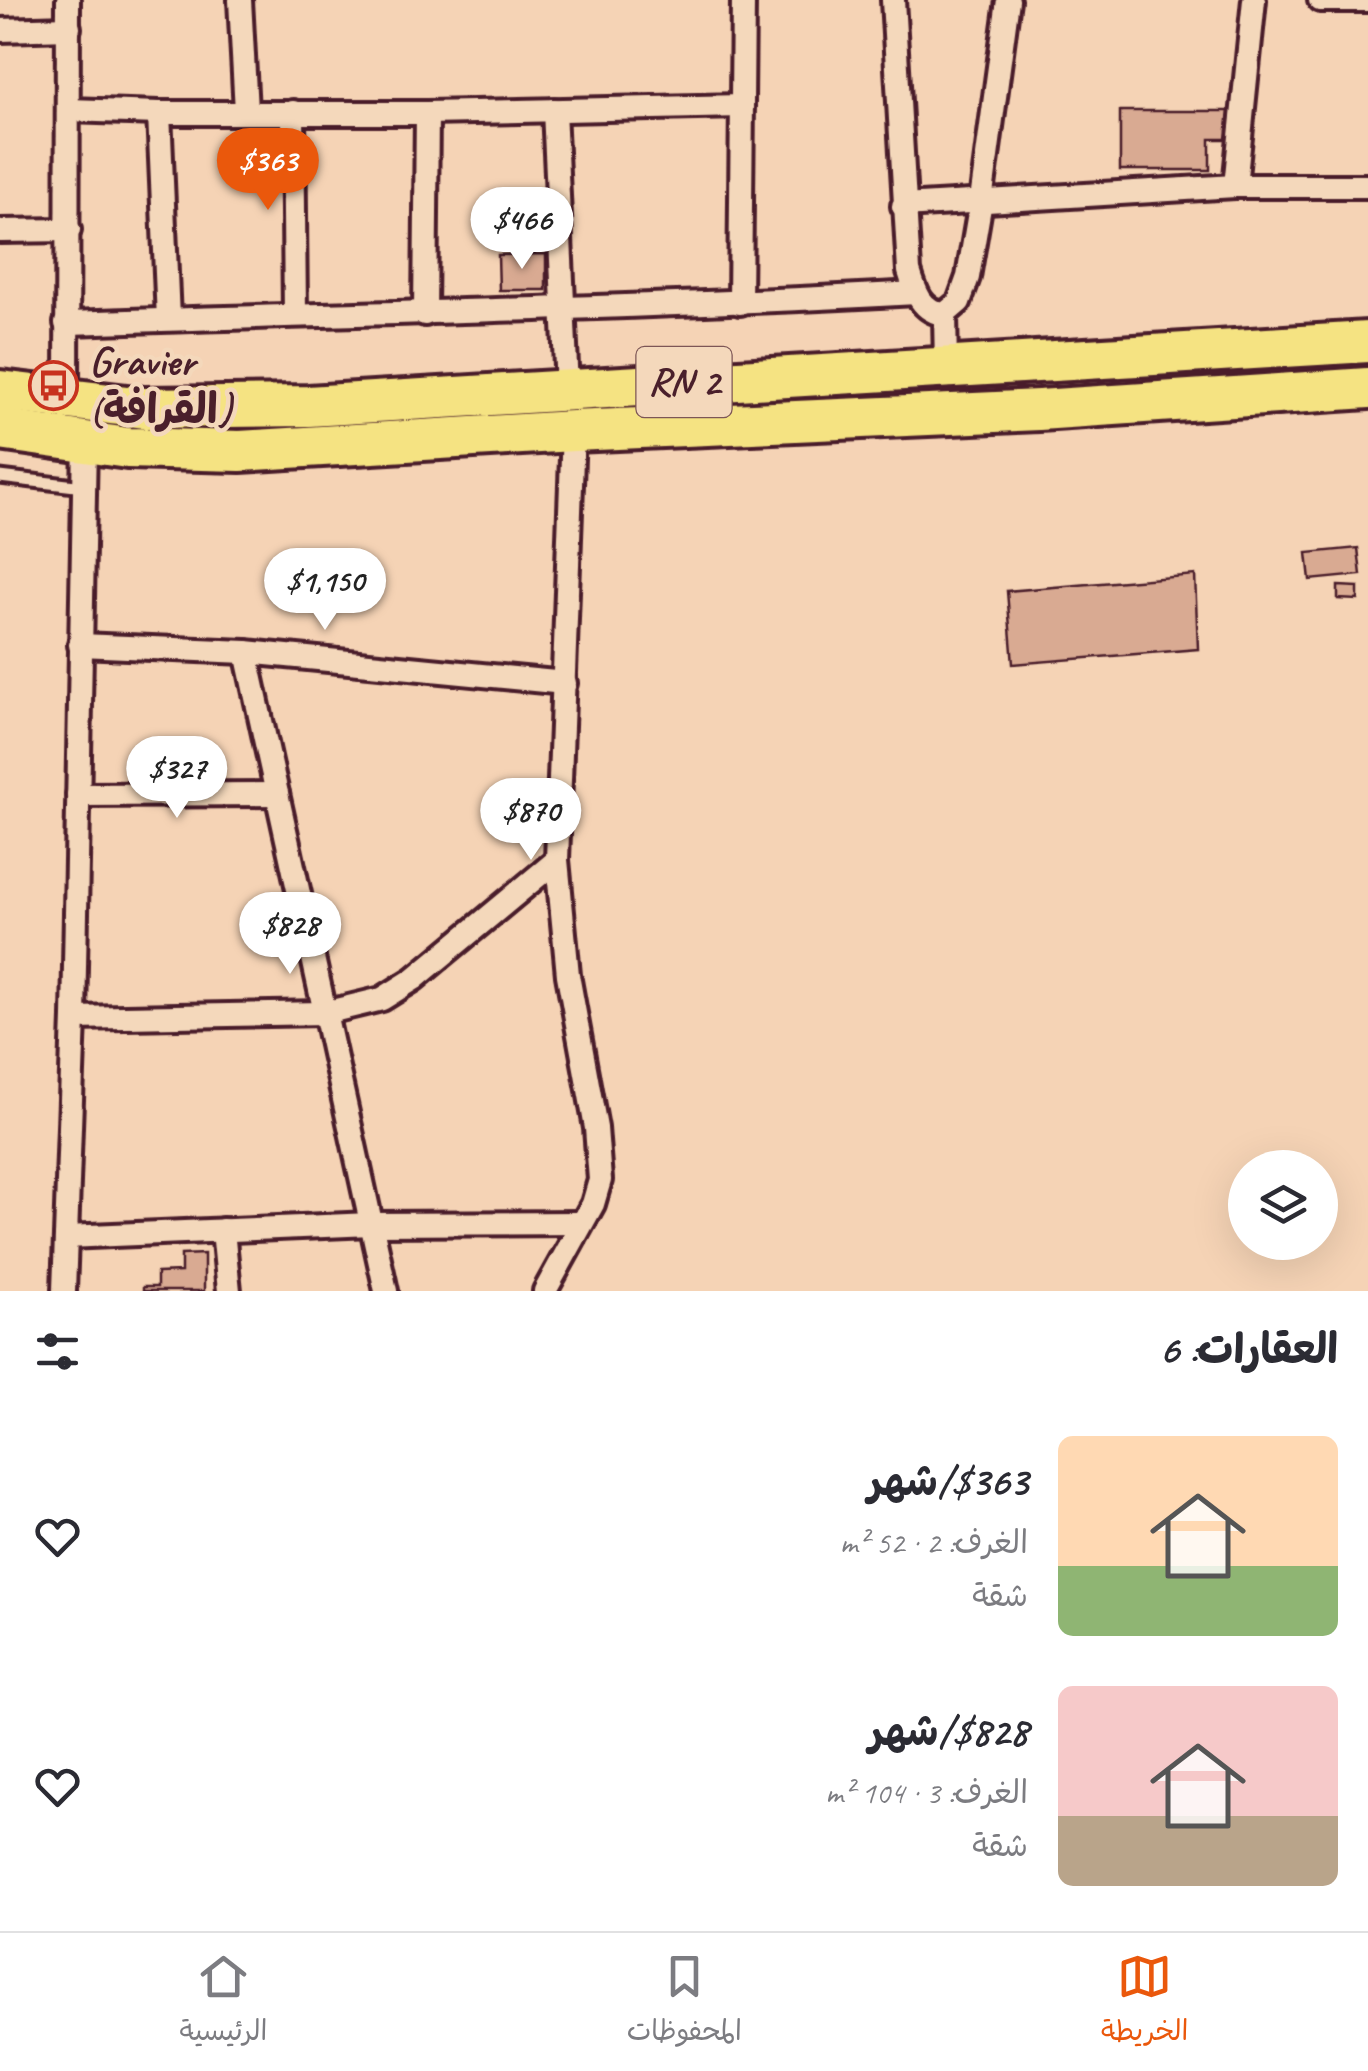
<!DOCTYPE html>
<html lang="ar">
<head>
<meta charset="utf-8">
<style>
  :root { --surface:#fff; --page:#f7f7f7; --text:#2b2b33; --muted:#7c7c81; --line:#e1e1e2; --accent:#ea580c }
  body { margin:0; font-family:Caveat,"Playpen Sans Arabic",sans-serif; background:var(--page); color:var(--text); direction:rtl; height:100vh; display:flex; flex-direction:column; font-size:38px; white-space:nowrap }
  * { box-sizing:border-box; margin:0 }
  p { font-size:32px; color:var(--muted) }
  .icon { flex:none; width:55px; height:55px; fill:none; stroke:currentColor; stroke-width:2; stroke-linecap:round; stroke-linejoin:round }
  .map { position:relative; height:1291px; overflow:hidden; direction:ltr }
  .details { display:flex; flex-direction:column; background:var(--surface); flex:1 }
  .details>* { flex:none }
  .fabs { position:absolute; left:1228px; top:1150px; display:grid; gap:20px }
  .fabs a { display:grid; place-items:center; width:110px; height:110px; border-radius:50%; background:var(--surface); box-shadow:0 10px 40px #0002; font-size:50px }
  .price { position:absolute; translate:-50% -85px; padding:0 22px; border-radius:35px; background:#fff; color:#222; font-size:32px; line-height:65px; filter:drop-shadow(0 2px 5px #0008) }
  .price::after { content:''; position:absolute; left:50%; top:60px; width:30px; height:22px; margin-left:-15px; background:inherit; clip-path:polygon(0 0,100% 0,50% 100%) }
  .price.selected { background:var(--accent); color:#fff }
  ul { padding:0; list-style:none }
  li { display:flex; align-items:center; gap:30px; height:250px; padding:0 30px }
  li span { display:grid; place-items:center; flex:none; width:280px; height:200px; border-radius:15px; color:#555 }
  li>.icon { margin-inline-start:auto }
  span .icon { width:120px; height:120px; fill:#fffc; stroke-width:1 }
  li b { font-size:42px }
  h2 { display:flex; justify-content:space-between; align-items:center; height:120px; padding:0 30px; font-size:42px }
  .tabs { display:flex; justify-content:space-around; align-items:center; height:140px; border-top:2px solid var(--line); background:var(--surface); font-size:28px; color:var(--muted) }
  .tabs a { display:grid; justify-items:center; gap:5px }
  .tabs .selected { color:var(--accent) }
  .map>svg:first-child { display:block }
  .building { fill:#d9aa92; stroke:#4a1f2b; stroke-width:2.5 }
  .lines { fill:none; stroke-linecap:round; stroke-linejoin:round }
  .lane-casing { stroke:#4a1f2b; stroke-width:19 }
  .street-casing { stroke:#4a1f2b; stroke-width:30 }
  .highway-casing { stroke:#4a1f2b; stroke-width:48 }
  .lane { stroke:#f4d8bb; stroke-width:11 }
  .street { stroke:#f4d8bb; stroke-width:22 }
  .highway { stroke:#f5e382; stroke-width:40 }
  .labels { text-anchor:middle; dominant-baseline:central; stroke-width:9; stroke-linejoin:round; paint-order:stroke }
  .shield { fill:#f4d8bb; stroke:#7d5656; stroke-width:2.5 }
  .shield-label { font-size:40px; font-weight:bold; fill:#4a1f2b }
  .poi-label { font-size:42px; font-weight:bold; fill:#4a1f2b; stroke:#f4d8bb; text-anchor:start }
</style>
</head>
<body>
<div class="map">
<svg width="1368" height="1291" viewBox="0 0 1368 1291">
  <rect width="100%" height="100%" fill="#f5d3b5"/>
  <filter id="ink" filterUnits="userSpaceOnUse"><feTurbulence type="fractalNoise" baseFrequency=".01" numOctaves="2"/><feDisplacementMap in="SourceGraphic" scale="20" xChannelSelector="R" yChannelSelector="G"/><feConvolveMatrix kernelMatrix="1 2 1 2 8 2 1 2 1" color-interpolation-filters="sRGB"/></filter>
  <g filter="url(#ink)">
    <!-- building -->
    <g class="building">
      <path d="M1120 111H1232V139H1210V170H1120Z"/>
      <path d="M546 254V290H499L498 255Z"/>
      <path d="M1358 548 1361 575 1310 580 1307 553Z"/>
      <path d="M1195 575 1198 649 1013 664 1007 591Z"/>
      <path d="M1338 586 1358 587V600L1338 599Z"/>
      <path d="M204 1254V1291H143V1287H157V1273L181 1272V1255Z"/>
    </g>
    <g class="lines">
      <defs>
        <path id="lane" d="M0 477 84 487"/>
        <g id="street">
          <path d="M240 0 246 111"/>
          <path d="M893 0 909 271C915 291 921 312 945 314L959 302 968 277 981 201 1008 0"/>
          <path d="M1320 0H1368"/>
          <path d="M0 30 69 28"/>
          <path d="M68 110 159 113"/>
          <path d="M554 110 567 388"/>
          <path d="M293 112 295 314"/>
          <path d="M1235 186 1254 0"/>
          <path d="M903 206 1235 186H1368"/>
          <path d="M0 231 69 230"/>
          <path d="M740 303 743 0"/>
          <path d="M425 314 427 113"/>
          <path d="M945 314 946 367"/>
          <path d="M168 319 159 113H427L742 106"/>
          <path d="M66 323C350 313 633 309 916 293"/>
          <path d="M67 401 68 0"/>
          <path d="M80 645 246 652 565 683"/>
          <path d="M246 652 386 1291"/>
          <path d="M78 795 277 794"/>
          <path d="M74 1018 324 1013 382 999 414 979 557 860"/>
          <path d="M223 1230 229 1291"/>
          <path d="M66 1237 371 1224 581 1223"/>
          <path d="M64 1291 74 1018 85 442"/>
          <path d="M545 1291 593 1204 600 1180 596 1128 568 975 557 860 573 431"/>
        </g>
        <g id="highway">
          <path d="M0 391 144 408 308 406 1368 342"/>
          <path d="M0 430 128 448 240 451 573 431 1039 410 1368 388"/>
        </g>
      </defs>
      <!-- lane casing -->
      <use href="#lane" class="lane-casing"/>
      <!-- street casing -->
      <use href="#street" class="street-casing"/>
      <!-- highway casing -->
      <use href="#highway" class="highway-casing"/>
      <!-- lane -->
      <use href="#lane" class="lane"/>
      <!-- street -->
      <use href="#street" class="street"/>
      <!-- highway -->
      <use href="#highway" class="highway"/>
    </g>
  </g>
  <!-- icons -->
  <defs>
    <symbol id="bus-ring" viewBox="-11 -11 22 22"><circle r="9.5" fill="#f4d8bb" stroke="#c8321e" stroke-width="1.5"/><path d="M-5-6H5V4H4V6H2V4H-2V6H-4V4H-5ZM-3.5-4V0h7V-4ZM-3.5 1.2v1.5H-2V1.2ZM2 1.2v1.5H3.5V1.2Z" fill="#c8321e"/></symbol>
  </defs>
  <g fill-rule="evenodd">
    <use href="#bus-ring" x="26" y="358" width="55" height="55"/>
  </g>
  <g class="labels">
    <!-- shield labels -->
    <rect class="shield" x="636.5" y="347" width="95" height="70" rx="8"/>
    <g class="shield-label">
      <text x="684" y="382">RN 2</text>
    </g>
    <!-- poi labels -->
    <g class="poi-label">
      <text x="89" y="361">Gravier<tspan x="89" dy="48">(القرافة)</tspan></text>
    </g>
  </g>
</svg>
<div class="fabs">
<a><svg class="icon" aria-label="layers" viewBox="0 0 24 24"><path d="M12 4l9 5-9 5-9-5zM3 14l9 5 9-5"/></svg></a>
</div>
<b class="price selected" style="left:268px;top:213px">$363</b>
<b class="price" style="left:522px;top:272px">$466</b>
<b class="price" style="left:325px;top:633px">$1,150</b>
<b class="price" style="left:177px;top:821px">$327</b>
<b class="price" style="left:531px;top:863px">$870</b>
<b class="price" style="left:290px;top:977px">$828</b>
</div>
<section class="details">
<h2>العقارات: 6<svg class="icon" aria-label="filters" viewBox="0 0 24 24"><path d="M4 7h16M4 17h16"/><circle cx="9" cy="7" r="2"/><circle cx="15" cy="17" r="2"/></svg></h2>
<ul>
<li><span style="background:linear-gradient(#ffd9b3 65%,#8fb573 0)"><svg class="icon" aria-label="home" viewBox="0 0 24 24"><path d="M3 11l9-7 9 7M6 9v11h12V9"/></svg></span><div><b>$363/شهر</b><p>الغرف: 2 · 52 m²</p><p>شقة</p></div><svg class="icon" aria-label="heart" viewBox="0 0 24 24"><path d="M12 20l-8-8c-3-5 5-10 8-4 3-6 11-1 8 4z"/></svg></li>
<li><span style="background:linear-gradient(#f6c9c9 65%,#b9a48a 0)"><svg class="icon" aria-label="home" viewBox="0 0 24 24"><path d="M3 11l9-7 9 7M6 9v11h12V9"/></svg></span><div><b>$828/شهر</b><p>الغرف: 3 · 104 m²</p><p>شقة</p></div><svg class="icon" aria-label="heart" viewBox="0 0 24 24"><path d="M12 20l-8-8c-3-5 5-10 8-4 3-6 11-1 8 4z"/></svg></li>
</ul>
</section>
<nav class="tabs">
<a class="selected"><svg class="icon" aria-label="map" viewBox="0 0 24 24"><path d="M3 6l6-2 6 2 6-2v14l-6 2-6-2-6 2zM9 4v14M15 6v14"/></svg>الخريطة</a>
<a><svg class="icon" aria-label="saved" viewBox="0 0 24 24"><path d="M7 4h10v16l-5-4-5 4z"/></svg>المحفوظات</a>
<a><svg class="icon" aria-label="home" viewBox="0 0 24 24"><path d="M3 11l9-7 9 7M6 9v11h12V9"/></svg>الرئيسية</a>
</nav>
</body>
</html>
